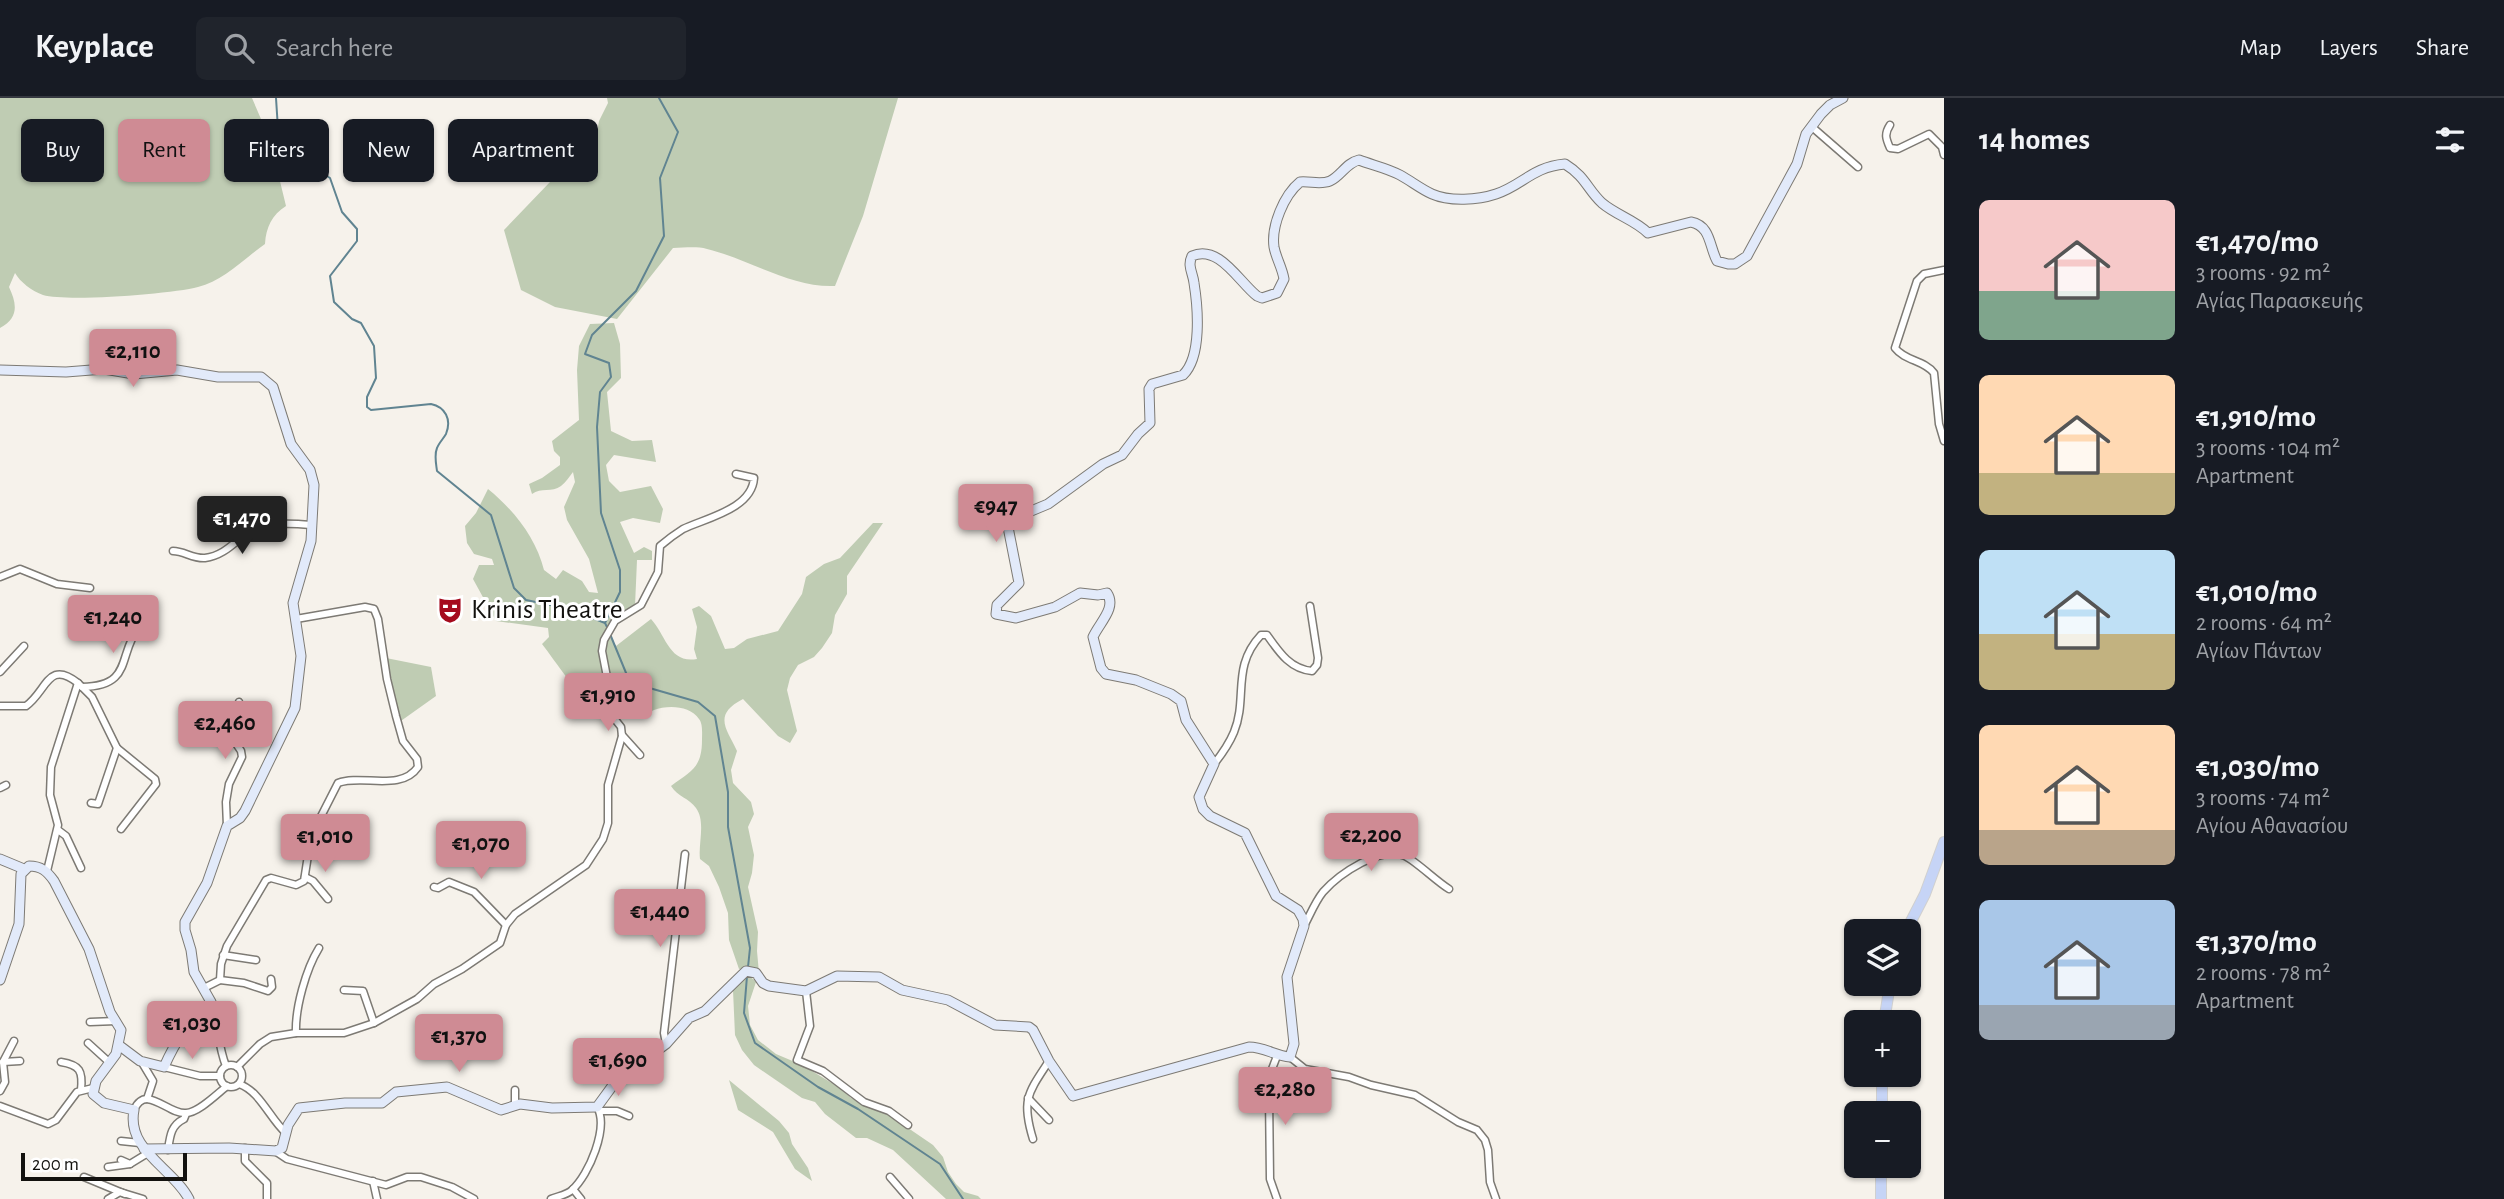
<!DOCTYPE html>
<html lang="en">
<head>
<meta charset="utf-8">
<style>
  :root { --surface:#171b24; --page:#20242c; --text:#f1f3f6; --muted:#9ea1a6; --line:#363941; --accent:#cf8b94 }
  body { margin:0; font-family:"Alegreya Sans",sans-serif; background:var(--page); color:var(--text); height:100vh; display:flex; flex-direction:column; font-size:26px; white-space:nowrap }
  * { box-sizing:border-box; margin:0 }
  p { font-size:23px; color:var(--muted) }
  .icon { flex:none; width:38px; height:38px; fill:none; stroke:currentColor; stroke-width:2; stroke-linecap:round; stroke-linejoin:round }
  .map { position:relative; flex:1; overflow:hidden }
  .sheet { display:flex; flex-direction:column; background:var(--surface); width:560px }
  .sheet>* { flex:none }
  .top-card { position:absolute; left:21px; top:21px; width:665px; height:63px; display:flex; gap:14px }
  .tools { position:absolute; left:1844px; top:821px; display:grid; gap:14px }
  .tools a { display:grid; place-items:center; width:77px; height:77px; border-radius:10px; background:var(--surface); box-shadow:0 2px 5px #0004; font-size:35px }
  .scale { position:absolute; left:21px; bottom:18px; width:166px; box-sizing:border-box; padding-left:7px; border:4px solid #13120f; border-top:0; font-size:19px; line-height:24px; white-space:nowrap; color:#13120f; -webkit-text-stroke:5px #fff; paint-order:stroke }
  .price { position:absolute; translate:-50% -60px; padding:0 16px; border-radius:7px; background:var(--accent); color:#111; font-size:23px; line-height:46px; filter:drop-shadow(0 2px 4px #0008) }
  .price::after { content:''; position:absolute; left:50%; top:42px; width:21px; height:16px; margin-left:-10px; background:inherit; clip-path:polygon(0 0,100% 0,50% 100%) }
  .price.active { background:#222; color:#fff }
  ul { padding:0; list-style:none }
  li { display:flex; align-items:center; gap:21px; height:175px; padding:0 35px }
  li span { display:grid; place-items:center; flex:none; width:196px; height:140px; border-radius:10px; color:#555 }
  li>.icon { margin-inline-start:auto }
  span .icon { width:84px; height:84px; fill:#fffc; stroke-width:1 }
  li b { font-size:30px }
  h2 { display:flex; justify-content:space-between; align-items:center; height:84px; padding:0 35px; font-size:30px }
  .tag { padding:0 24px; border-radius:10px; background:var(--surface); box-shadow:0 2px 5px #0004; font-size:24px; line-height:63px }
  .tag.active { background:var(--accent); color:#111 }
  header { display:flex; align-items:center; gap:42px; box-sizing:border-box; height:98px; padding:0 35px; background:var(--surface); border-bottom:2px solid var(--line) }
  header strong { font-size:33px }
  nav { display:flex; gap:38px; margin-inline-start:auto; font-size:24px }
  .search { width:490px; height:63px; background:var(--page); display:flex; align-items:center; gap:18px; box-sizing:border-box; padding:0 24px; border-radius:10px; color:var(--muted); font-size:26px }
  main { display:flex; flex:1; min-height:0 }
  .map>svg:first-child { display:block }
  .green { fill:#bfccb3 }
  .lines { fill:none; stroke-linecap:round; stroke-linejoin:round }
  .stream { stroke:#608491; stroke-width:2 }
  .street-casing { stroke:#7d7a74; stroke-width:9 }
  .secondary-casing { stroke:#7d7a74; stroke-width:11 }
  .primary-casing { stroke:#d0d0cf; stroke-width:12 }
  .street { stroke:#fff; stroke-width:6 }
  .secondary { stroke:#e2eafa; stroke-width:9 }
  .primary { stroke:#c6d4f6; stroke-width:10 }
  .labels { text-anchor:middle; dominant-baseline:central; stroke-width:6; stroke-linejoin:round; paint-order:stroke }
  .poi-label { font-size:28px; fill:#13120f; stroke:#fff; text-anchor:start }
</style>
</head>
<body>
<header>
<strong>Keyplace</strong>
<div class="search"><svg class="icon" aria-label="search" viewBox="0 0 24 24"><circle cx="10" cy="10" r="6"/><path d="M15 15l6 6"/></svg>Search here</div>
<nav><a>Map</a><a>Layers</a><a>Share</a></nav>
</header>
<main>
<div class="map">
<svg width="1944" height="1101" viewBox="0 0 1944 1101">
  <rect width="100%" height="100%" fill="#f6f2eb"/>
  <!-- green -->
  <g class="green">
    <path d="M0 0H252L270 42 286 108C272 117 266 129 265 146 245 160 223 183 198 189 172 196 67 204 43 197 32 193 20 184 15 175L9 189C17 206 19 220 0 230Z"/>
    <path d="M607 0H898L863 118 835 188C791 190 749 161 707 151 696 148 684 150 673 150L617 221 555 209 521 192 504 132 597 35 599 23 608 5Z"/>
    <path d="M614 225 620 246 621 280 607 294 611 333 632 343 652 342 656 364 614 357 606 367 609 383 620 394 651 388 663 411 660 425 633 420 620 424 634 455 644 449 652 453V462H637L635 508 609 529 610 539 616 548 651 521C666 537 669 566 697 561L694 551 697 529 692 511 699 508 711 518 725 551 734 550 747 541 778 533 802 496 806 479 824 466 840 460 873 425H883L847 478V496L835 517 832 535 822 550 814 559 798 567 790 580 787 592 797 633 790 645 778 638 743 601C712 617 727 631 737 653L731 672 733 685 751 704 754 716 748 729 754 757 752 775 748 789 758 834 757 853 759 875 745 870 739 871 729 842 728 815 719 789 709 768 700 761C698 745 706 724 696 710 689 700 678 699 671 688 691 673 702 670 702 642 702 635 703 626 699 621 690 607 667 607 654 612 649 614 644 618 639 619 625 624 610 618 597 612 584 606 553 560 542 546L549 539 548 530 496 523 473 481 479 467H494L492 461 474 456 467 445 465 428 476 415 488 391C514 412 536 440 544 472L556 481 563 472 582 483 589 494 598 495 589 461 567 422 564 409 575 384 573 374C570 378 566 384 561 388 552 395 541 389 532 396L529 386 542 380 560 367V359L554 353 552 343 579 322 577 272 579 248 590 226Z"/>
    <path d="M386 560 431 569 436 598 398 625Z"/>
    <path d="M751 879 756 884 748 908 750 927 758 942 776 956 802 967 840 990 851 1000 892 1019 933 1047 943 1059 948 1074 956 1086 964 1094 978 1098 981 1101H946L893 1052 867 1040H856L825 1016 815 1004 802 1000 754 967 742 952 735 937 733 892 743 880Z"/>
    <path d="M729 982 779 1023 789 1035 792 1046 808 1070 812 1083 795 1071 773 1034 738 1012Z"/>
  </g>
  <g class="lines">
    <!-- stream -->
    <g class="stream">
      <path d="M276 0 278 31 290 55 330 80 342 114 357 131V143L330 178 334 204 352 221 361 225 374 248 376 280 367 299V309L371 312 431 306C445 309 452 321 446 336 443 341 439 345 437 350 434 357 436 365 437 373L491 417 514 490 526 502 570 511 605 525 608 531"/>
      <path d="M605 525 620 494V472L601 415 597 329 600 294 611 279 609 265 585 256 592 237 636 193 664 138 660 80 678 34 659 0"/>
      <path d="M610 536 631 587 646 589 698 604 715 618 728 694V729L750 850 748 869"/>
      <path d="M747 878 744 915 755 945 818 989 858 1011 940 1066 963 1101"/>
    </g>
    <defs>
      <g id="street">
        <path d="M1890 27C1884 36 1886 41 1890 50L1898 51 1929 36 1942 49 1944 57"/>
        <path d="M1812 29 1858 69"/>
        <path d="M1944 172 1924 176 1917 183 1895 250C1905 263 1924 262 1934 275L1939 326 1944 343"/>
        <path d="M173 453C184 453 193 461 205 460 221 458 231 448 242 439 261 423 289 425 311 427"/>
        <path d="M0 479 20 471 57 486 90 490"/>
        <path d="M0 574 24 548"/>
        <path d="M82 589C134 588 117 557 139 529"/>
        <path d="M0 608H26C47 593 48 561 78 585"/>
        <path d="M622 637 640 657"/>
        <path d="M1214 666C1222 656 1229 646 1234 634 1248 600 1231 569 1261 537H1267C1279 554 1290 571 1312 573L1317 567 1318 560 1310 508"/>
        <path d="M0 690 6 687"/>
        <path d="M91 705 98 706 117 650"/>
        <path d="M227 728 226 704 229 686 242 659 241 653 231 638 239 604"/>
        <path d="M58 732 66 738 81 770"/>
        <path d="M47 773 58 727 50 697 51 669 78 585 92 599 117 650 155 681 156 686 121 731"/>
        <path d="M305 779 313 783 328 801"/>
        <path d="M434 789 438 790 449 784 474 794 506 827"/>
        <path d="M1304 828C1310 817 1315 804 1323 794 1339 776 1381 747 1405 758 1417 764 1436 783 1449 791"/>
        <path d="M223 857 256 862"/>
        <path d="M220 882 244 885 268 893 272 889 271 881"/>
        <path d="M204 890 220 882 221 866 227 848 266 782 271 780 296 787 304 783 311 738 338 685C362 676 401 694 418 669L417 661 403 643 396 618 387 581 378 521 374 511 365 509 296 521"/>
        <path d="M344 892 363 893 374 925"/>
        <path d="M806 893 810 928 797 962 823 973 864 1004 889 1013 908 1027"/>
        <path d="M211 904C218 926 218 948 226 968"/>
        <path d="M90 924 116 923"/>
        <path d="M296 935C295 910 306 871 319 850"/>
        <path d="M88 945 110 965"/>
        <path d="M666 946 664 935 685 756"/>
        <path d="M1277 958 1272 971 1269 997 1270 1081 1277 1101"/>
        <path d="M1290 959 1305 971 1349 979 1371 987 1415 997 1458 1024 1477 1032 1485 1042 1488 1052 1490 1084 1496 1101"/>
        <path d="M141 963 153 983 147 1001"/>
        <path d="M3 964 20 963"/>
        <path d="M61 964C80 967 83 973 81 992"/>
        <circle cx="231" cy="978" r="11"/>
        <path d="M164 969 200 978H220"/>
        <path d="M237 969 260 946 271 939 296 935H344L374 925 417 901 434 886 462 871 500 845 506 827 515 816 586 767 603 741 608 725V687L622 638 621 629 606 610 607 579 602 553 604 542 615 523 641 507 658 474 660 448C667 442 675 436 683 431 706 420 752 411 754 380L736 376"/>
        <path d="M239 986C260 993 270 1021 286 1035"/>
        <path d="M515 992V1006"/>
        <path d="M0 993 5 984 3 964 14 943"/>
        <path d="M1028 1000 1049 1022"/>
        <path d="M0 1008 48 1026 56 1022 77 994 93 990"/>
        <path d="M134 1012C146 985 168 1017 186 1015 198 1015 217 996 227 988"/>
        <path d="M600 1013H617L629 1018"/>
        <path d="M1033 1041C1021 1002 1028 995 1049 963"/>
        <path d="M121 1043 140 1045"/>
        <path d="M245 1050V1063L267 1085V1101"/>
        <path d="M168 1052C170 1038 171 1027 184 1021L186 1016"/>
        <path d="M275 1053 287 1061 386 1087 407 1079H421L452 1089 474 1101"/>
        <path d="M121 1062 130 1066 148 1055"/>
        <path d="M108 1069 130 1066"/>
        <path d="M84 1079 125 1096"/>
        <path d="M890 1079 909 1101"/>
        <path d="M373 1083 377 1101"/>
        <path d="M573 1091 581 1101"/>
        <path d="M108 1101 120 1094 143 1101"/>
        <path d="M551 1101C558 1098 567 1097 572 1092 589 1077 609 1029 597 1009"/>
      </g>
      <g id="secondary">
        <path d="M0 272 66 274 104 271 134 276 177 272 218 279H261L273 289 291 346 310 372 314 387 311 443 293 505 301 558 295 610 245 713 240 720 227 728 207 785 185 824V832L191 852 194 874 211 904C188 924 176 942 164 969L140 963 120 948"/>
        <path d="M0 761 24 771"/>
        <path d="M0 882 19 826 21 776 29 768C41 768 47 773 54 783L89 851 110 914 121 932 116 956 96 983 93 996 104 1005 134 1012C126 1052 173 1070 189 1101"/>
        <path d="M144 1051 229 1050 276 1053 282 1050 288 1027 299 1010 345 1005H382L396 994 447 989 501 1012 520 1006 552 1010 597 1009 616 983 666 946 689 920 705 913 746 873 756 875 763 885 769 888 806 893 837 878 879 879 902 892 948 902 995 927 1029 929 1033 932 1049 963 1073 998 1249 949C1264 949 1276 958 1290 959L1294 946 1287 879 1304 828 1303 821 1298 812 1276 798 1245 735 1210 718 1203 711 1199 699 1214 666 1186 622 1181 603 1171 596 1136 582 1106 576 1101 570 1093 539C1099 525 1117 510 1107 495L1098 497 1080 495 1055 509 1016 520 996 516 997 507 1019 485 1008 429 1012 421 1048 406 1103 366 1122 357 1138 336 1150 325 1149 291 1152 286 1183 277C1202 259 1198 210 1194 185 1193 175 1187 168 1192 158 1219 146 1239 184 1257 198L1262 200 1277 195 1284 181C1282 169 1276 160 1274 149 1271 128 1284 97 1300 84 1310 83 1321 87 1330 83 1341 78 1346 65 1359 62 1372 67 1387 70 1400 77 1411 83 1421 91 1432 96 1450 104 1478 102 1496 96 1523 87 1532 69 1565 66 1586 79 1587 91 1602 105 1616 117 1635 122 1648 135L1691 124C1711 128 1709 148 1717 163L1728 166H1735L1747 158 1797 66 1806 36 1821 16 1830 7 1843 0"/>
      </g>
      <g id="primary">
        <path d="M1906 833 1925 796 1944 744"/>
        <path d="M1884 924 1890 886"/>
        <path d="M1882 1015V976"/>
        <path d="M1881 1101V1068"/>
      </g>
    </defs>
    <!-- street casing -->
    <use href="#street" class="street-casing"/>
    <!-- secondary casing -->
    <use href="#secondary" class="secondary-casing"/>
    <!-- primary casing -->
    <use href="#primary" class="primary-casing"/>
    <!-- street -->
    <use href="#street" class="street"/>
    <!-- secondary -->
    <use href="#secondary" class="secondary"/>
    <!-- primary -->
    <use href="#primary" class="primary"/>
  </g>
  <!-- icons -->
  <defs>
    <symbol id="theatre-bare" viewBox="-9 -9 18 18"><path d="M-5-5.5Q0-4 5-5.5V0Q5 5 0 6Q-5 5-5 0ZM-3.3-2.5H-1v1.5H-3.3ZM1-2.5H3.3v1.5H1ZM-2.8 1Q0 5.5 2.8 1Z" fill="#a50b1d" stroke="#fff" stroke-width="2.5" paint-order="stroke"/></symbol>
  </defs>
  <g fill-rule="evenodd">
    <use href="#theatre-bare" x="431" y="493" width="38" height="38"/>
  </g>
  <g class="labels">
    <!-- poi labels -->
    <g class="poi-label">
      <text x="471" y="512">Krinis Theatre</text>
    </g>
  </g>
</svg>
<div class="tools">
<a><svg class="icon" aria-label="layers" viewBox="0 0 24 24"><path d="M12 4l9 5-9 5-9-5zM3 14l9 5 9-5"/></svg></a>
<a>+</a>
<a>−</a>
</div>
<div class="scale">200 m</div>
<b class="price" style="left:133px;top:291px">€2,110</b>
<b class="price" style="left:996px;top:446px">€947</b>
<b class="price active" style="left:242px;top:458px">€1,470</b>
<b class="price" style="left:113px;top:557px">€1,240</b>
<b class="price" style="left:608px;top:635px">€1,910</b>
<b class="price" style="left:225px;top:663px">€2,460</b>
<b class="price" style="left:1371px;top:775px">€2,200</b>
<b class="price" style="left:325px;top:776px">€1,010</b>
<b class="price" style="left:481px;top:783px">€1,070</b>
<b class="price" style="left:660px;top:851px">€1,440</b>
<b class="price" style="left:192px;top:963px">€1,030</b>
<b class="price" style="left:459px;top:976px">€1,370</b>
<b class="price" style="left:618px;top:1000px">€1,690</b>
<b class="price" style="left:1285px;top:1029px">€2,280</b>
<div class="top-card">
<a class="tag">Buy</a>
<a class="tag active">Rent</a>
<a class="tag">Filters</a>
<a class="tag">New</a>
<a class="tag">Apartment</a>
</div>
</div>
<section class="sheet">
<h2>14 homes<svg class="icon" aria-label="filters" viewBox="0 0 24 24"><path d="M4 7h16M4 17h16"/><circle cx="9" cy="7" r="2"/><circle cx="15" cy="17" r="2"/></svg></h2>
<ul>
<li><span style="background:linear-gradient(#f6c9c9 65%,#7fa58c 0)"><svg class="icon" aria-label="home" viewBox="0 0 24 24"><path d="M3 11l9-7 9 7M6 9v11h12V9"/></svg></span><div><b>€1,470/mo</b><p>3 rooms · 92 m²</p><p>Αγίας Παρασκευής</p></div></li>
<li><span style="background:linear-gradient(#ffd9b3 70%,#c2b280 0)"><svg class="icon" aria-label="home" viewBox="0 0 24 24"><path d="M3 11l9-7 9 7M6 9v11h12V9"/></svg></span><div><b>€1,910/mo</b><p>3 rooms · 104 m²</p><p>Apartment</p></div></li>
<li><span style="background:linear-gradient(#bfe0f5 60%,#c2b280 0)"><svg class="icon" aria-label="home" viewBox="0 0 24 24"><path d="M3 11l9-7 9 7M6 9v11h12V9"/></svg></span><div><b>€1,010/mo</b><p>2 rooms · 64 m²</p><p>Αγίων Πάντων</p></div></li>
<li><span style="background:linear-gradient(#ffd9b3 75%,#b9a48a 0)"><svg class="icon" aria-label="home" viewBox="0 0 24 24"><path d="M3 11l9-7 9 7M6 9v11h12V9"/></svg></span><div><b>€1,030/mo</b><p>3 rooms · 74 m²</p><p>Αγίου Αθανασίου</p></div></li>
<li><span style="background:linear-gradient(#a9c7e8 75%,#9aa5b1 0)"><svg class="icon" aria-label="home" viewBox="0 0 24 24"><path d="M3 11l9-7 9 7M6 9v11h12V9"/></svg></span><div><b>€1,370/mo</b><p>2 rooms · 78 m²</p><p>Apartment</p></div></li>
</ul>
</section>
</main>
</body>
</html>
